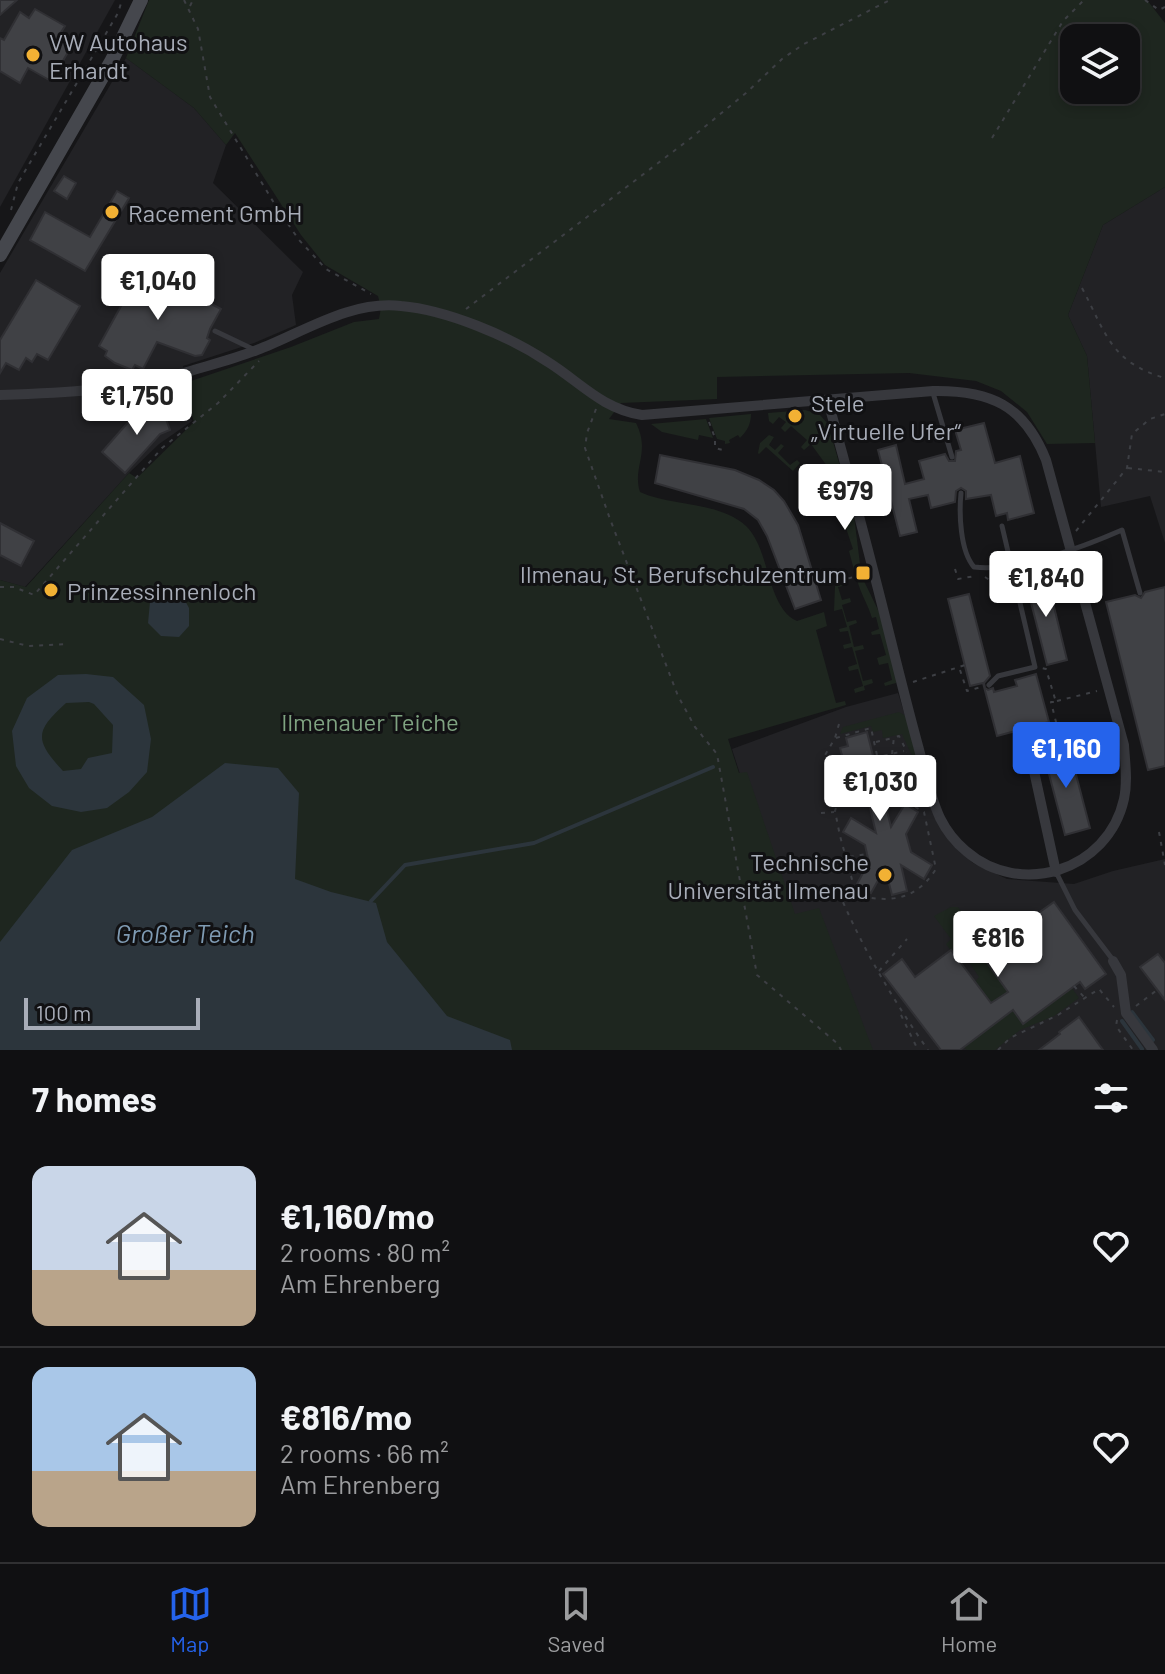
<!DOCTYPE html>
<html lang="en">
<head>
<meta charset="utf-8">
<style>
  :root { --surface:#101012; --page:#1e1e20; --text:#f1f3f6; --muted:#9c9d9f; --line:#303032; --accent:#2563eb }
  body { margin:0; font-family:Barlow,sans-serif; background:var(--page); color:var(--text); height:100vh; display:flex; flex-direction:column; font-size:30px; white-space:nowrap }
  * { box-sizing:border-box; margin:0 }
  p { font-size:26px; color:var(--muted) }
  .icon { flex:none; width:44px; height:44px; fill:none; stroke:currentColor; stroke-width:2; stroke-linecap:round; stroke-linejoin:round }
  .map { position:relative; height:1050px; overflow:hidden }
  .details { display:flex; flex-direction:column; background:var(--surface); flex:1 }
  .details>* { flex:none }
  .fabs { position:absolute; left:1060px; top:24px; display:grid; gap:16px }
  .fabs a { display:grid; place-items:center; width:80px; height:80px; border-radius:16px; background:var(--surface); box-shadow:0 4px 12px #0003,0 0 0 2px var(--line); font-size:40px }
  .scale { position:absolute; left:24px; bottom:20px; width:176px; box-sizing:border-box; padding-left:8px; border:4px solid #a8adb8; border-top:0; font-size:22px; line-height:28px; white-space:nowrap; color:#a8adb8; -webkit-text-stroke:6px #111113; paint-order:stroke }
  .price { position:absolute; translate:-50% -68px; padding:0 18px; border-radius:8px; background:#fff; color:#222; font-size:26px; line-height:52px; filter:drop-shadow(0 2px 4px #0008) }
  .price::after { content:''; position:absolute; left:50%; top:48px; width:24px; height:18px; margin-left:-12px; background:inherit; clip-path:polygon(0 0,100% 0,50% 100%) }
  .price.selected { background:var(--accent); color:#fff }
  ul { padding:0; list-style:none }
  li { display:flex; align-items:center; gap:24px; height:200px; padding:0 32px }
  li+li { border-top:2px solid var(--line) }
  li span { display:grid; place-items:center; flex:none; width:224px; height:160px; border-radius:16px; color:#555 }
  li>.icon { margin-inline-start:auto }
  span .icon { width:96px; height:96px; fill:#fffc; stroke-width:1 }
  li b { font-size:34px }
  h2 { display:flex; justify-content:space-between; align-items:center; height:96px; padding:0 32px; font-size:34px }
  .tabs { display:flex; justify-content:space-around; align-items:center; height:112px; border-top:2px solid var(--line); background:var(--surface); font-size:22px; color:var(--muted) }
  .tabs a { display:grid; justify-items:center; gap:4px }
  .tabs .selected { color:var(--accent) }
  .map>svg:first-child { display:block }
  .built { fill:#222225 }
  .green { fill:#1e261f; fill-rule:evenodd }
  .water { fill:#2c353c; fill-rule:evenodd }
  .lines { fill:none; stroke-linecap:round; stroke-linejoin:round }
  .stream { stroke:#2c353c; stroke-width:4 }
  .building { fill:#404145; stroke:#303034; stroke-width:2 }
  .path { stroke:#3d3f44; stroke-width:2; stroke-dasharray:4 6; stroke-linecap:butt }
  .service { stroke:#37383d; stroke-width:5 }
  .minor { stroke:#37383d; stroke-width:10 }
  .secondary { stroke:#45474d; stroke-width:14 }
  .poi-dot { fill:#f2b134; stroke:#111113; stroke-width:3 }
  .labels { text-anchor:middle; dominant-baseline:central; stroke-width:6; stroke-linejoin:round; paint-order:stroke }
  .poi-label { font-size:24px; fill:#a8adb8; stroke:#111113; text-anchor:start }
  .park-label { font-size:24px; fill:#7fa381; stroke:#111113 }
  .water-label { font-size:26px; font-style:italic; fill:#7f9bb3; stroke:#111113 }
</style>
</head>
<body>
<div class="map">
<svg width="1165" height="1050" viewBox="0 0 1165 1050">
  <rect width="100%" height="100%" fill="#161618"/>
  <!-- built -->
  <g class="built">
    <path d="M0 0H115L0 207Z"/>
    <path d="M126 58 194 108 226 145 213 183 303 272 292 295 296 325 254 343 183 366 182 395 192 421 159 444 129 473 25 587 0 580V273Z"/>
    <path d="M1165 187V543L1150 496 1101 507 1087 356 1068 315 1103 225Z"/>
    <path d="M898 693 934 808 950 842 973 863 1007 879 1074 884 1113 871 1165 859V1050H593L800 962 732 749 846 707Z"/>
  </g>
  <!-- green -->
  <g class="green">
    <path d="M149 0H1147L1165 23V187L1103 225 1068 315 1087 356 1095 443 1047 444 1027 412 1001 391 976 381 909 373 717 377V399L621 403 609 419 636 423C651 453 632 467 640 492 672 507 719 501 746 526 771 550 766 607 797 621L824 612 827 626 816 630 836 703 845 701 846 705 728 739 739 773 747 772 795 914 819 908 873 1050H0V580L26 587 129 473 137 478 194 422 182 384 291 347 354 322 379 319 381 308 378 296 325 265 301 235 235 133 226 145 194 108 126 58ZM1074 38H1126V90H1074Z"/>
    <path d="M805 410 819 414 828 424 854 516 861 572 855 574 849 551 853 549 844 522 849 520 843 499 834 501 833 498 841 495 829 470 821 474 820 471 827 466 811 444 804 450 801 447 807 440 791 426 785 432 781 428 786 422 779 417 773 424 769 421 768 413Z"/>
    <path d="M751 414C751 424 747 431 740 438L738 435 729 440 730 443 725 444V441L717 439 709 418Z"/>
    <path d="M706 419 713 438 699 435 698 440 662 432 651 424Z"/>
    <path d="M769 435 774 437 769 445 775 450 781 444 784 446 778 453 790 465 797 460 800 463 793 471 766 447 759 454 758 453 760 443Z"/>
    <path d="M862 577 879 612 897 679 896 683 885 686 884 683 892 680 888 663 879 665 877 658 886 655 880 634 872 635 871 632 879 629 876 617 872 618C868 604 860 593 857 579Z"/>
    <path d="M846 582 847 585 838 587 842 600 850 598 851 602 842 605 847 622 856 620 857 623 849 626 854 647 863 645 864 649 855 651 863 681 872 679 873 683 864 686 865 690 855 693 854 689 863 686 858 669 849 671 848 667 857 664 852 647 844 649 843 645 851 643 848 631 840 632 839 629 847 627 842 609 834 611 835 586Z"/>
    <path d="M899 712 906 716 920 769 917 767 902 734 883 738 882 730 873 732 871 726 840 734 843 727Z"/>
    <path d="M1113 734 1117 761 1097 763 1094 736Z"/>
    <path d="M951 907H958L965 916 953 925 978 958 983 957 1017 985 1003 996 1072 988 1079 998 1054 1016 1020 1030 995 1050H967L964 1047 1002 1018 975 982 979 977 967 959 960 963 946 944 951 939 934 916Z"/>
  </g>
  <!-- water -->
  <g class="water">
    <path d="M163 592 181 593 189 608V626L179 637 161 636 148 623 150 602Z"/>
    <path d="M86 674 113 677 144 705 151 739 147 772 129 792 107 808 81 812 52 806 29 788 16 766 12 731 27 698 58 675ZM89 702 94 704 113 725 112 753 88 758 81 769 63 771C34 740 35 731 66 703Z"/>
    <path d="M225 763 278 768 299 793 295 879 331 892 376 903 387 942 447 1016 510 1040 512 1050H0V942L72 850 152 817Z"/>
  </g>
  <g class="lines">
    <!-- stream -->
    <g class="stream">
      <path d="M371 901 405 865 534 843 713 767"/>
      <path d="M1132 1012 1153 1040"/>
      <path d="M1122 1021 1142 1049"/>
    </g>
  </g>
  <!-- building -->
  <g class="building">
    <path d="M0 0H17L0 15Z"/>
    <path d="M35 9 65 26 60 34 74 42 51 81 28 68 20 83 0 71V38L4 40 20 12 29 18Z"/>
    <path d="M64 176 76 183 67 199 54 191Z"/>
    <path d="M117 191 129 198 85 271 30 240 45 212 90 237Z"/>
    <path d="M142 268 221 309 210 329 207 338 210 340 202 355 195 356 157 342 143 369 135 365 132 370 115 363 105 356 107 351 99 346Z"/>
    <path d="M36 280 80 306 48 360 37 354 32 362 26 358 19 370 6 363 0 373V340Z"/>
    <path d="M160 403 170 430 160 434 125 473 102 452 137 412Z"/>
    <path d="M984 423 995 463 1020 456 1034 513 1008 520 1007 513 996 516 991 495 966 499V491L961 488 956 491 955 502 931 508 928 495 909 499 917 532 900 536 891 501 883 503 880 491 888 489 878 450 896 445 905 484 924 479 919 461 945 454 949 461H955L956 451 961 450 955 430Z"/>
    <path d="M660 455 735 470 759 480 774 490 784 501 798 525 821 600 795 609 767 536 758 520 744 509 655 483Z"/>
    <path d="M0 523 34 541 21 566 0 555Z"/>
    <path d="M1046 574 1067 660 1047 665 1025 579Z"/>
    <path d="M1165 587V766L1148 770 1106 602 1135 595 1141 598 1145 592Z"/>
    <path d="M969 594 990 676 984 683 985 688 988 690 993 688 994 692 1017 686 1015 680 1036 674 1049 722 997 736 983 683 970 686 948 599Z"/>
    <path d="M867 732 891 827 905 804 918 812 906 834 911 852 932 865 924 879 901 865 907 891 892 895 885 868 871 893 857 884 869 862 867 854 865 845 843 832 851 818 876 833 866 791 861 793 858 783 850 785 840 748 848 746 846 738Z"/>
    <path d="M1068 744 1090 828 1065 835 1043 751Z"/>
    <path d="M1054 902 1106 974 1085 989 1080 982 1023 1024 1013 1010 960 1050H941L883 974 902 959 915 977 951 950 991 1003 1008 992 975 946 1018 914 1024 923Z"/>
    <path d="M1158 954 1165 963V1000L1140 967Z"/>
    <path d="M1079 1017 1103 1050H1039L1060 1034 1059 1032Z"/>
  </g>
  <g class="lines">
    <!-- path -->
    <g class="path">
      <path d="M184 0 198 29 210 97 277 208 299 240 326 269 371 294"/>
      <path d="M1145 0 1159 10 1165 7"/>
      <path d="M190 6 193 0"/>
      <path d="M992 138 1063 21 1084 0"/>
      <path d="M11 210 18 183 118 13 122 0"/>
      <path d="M1082 288C1106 333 1110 362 1165 378"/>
      <path d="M466 309 691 138 746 93 782 59 804 44 890 0"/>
      <path d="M596 409 587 433 585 448 610 519 678 696 695 727 717 754 757 975 838 1044 841 1050"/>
      <path d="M709 422 715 438V448L727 451"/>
      <path d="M1128 468 1165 472"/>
      <path d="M1076 531 1127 468 1132 434 1150 419 1165 414"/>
      <path d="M955 569 958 579 975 576"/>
      <path d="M985 577 997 585"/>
      <path d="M829 584 864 574"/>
      <path d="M0 587H14L34 595 162 448 218 403 259 361"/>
      <path d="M0 639 28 646 69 644"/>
      <path d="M960 670 967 691 981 687"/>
      <path d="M913 682 965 665"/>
      <path d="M1057 701 1097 691"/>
      <path d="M839 724 835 738 824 757 838 801 835 811 840 836 856 894"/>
      <path d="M836 738 871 728 886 796"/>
      <path d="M876 742 893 738"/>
      <path d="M1027 750 1054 743 1059 734 1051 702H1056L1046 669 1042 668"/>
      <path d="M892 754 894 737 899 736 907 752"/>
      <path d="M874 758 904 751"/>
      <path d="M838 801 859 802 886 796 905 801 924 812 936 869C910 909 879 900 838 892"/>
      <path d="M821 813 834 812"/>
      <path d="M1159 832 1165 865"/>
      <path d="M830 860 867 854"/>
      <path d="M839 893C863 949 893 1000 928 1050"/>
      <path d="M879 971 907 939"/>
      <path d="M1074 986 1084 997"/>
      <path d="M1136 1006 1157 990"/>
      <path d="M901 1015 918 1050"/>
      <path d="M1117 1020 1116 1026 1133 1050"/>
      <path d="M998 1050 1010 1038 1058 1015 1099 989 1114 1007"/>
    </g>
    <!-- service -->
    <g class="service">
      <path d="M215 331 255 350"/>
      <path d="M933 393 952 457"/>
      <path d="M961 493C959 513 960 551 974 567 1017 572 1083 547 1122 530L1140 593"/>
      <path d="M989 685 998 676 1035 667 1002 526"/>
      <path d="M1056 872 1075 910 1113 960"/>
    </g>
    <!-- minor -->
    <g class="minor">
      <path d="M0 395C63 393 126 390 187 372 210 365 234 359 257 350 302 333 350 300 401 306 447 310 509 336 548 362 580 382 602 409 642 415L933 391C990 390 1024 405 1046 460L1124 745C1125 763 1128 781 1124 799 1108 871 1020 898 966 851 955 842 946 830 940 818 929 794 924 767 917 742 903 691 891 640 878 589 862 526 845 463 828 401"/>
      <path d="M1032 762 1056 872"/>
      <path d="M1113 961 1121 975 1126 1013 1153 1050"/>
    </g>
    <!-- secondary -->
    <path class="secondary" d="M0 255 112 60 141 0"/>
  </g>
  <!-- markers -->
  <g class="poi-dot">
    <circle cx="33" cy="55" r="8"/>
    <circle cx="112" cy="212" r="8"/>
    <circle cx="795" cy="416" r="8"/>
    <rect x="855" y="565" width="16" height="16" rx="4"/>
    <circle cx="51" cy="590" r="8"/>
    <circle cx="885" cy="875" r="8"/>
  </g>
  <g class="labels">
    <!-- poi labels -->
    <g class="poi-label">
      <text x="49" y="41">VW Autohaus<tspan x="49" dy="28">Erhardt</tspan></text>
      <text x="128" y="212">Racement GmbH</text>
      <text x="811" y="402">Stele<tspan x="811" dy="28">„Virtuelle Ufer“</tspan></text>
      <text x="847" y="573" text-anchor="end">Ilmenau, St. Berufschulzentrum</text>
      <text x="67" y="590">Prinzessinnenloch</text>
      <text x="869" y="861" text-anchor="end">Technische<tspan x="869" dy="28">Universität Ilmenau</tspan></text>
    </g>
    <!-- park labels -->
    <g class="park-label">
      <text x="370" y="721">Ilmenauer Teiche</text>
    </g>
    <!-- water labels -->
    <g class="water-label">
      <text x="185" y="932">Großer Teich</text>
    </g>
  </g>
</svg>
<div class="fabs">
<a><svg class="icon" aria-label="layers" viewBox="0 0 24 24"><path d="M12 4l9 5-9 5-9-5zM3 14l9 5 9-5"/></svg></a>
</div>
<div class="scale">100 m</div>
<b class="price" style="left:158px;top:322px">€1,040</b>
<b class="price" style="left:137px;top:437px">€1,750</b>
<b class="price" style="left:845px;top:532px">€979</b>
<b class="price" style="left:1046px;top:619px">€1,840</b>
<b class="price selected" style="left:1066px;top:790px">€1,160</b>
<b class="price" style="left:880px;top:823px">€1,030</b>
<b class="price" style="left:998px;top:979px">€816</b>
</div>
<section class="details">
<h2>7 homes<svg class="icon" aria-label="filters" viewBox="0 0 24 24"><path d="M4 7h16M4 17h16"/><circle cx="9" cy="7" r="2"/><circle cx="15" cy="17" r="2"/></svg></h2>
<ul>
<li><span style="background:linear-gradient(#c9d6e8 65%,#b9a48a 0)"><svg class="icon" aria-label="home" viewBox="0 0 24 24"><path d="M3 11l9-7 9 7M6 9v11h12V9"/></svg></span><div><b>€1,160/mo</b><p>2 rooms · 80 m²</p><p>Am Ehrenberg</p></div><svg class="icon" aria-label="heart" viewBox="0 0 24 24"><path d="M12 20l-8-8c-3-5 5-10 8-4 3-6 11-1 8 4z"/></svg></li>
<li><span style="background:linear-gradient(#a9c7e8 65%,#b9a48a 0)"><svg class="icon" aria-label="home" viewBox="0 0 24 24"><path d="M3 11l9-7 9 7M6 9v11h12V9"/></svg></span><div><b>€816/mo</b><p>2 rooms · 66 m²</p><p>Am Ehrenberg</p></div><svg class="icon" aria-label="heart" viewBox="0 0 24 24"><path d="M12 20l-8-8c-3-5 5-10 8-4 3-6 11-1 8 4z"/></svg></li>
</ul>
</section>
<nav class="tabs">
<a class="selected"><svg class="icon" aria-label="map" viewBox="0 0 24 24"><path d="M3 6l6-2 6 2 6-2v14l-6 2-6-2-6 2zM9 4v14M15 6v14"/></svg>Map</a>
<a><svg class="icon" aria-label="saved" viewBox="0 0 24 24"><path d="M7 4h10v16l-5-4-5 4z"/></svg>Saved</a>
<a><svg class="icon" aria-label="home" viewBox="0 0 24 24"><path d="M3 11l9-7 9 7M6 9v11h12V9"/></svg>Home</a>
</nav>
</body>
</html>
